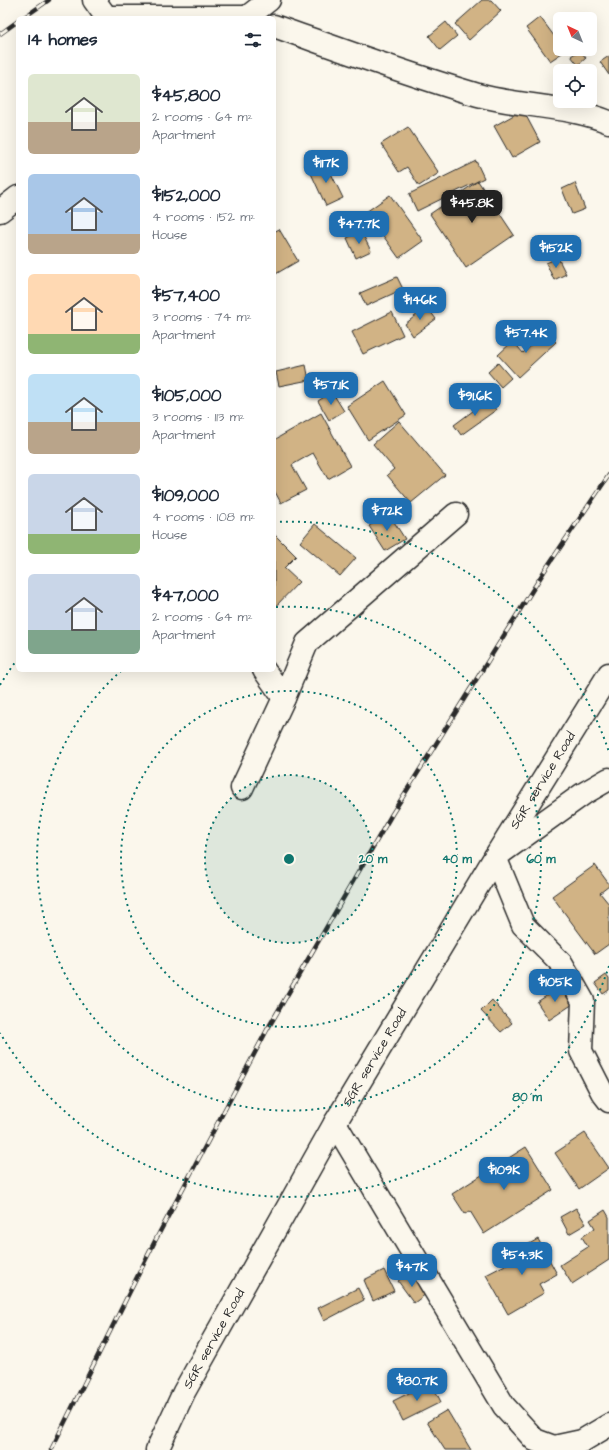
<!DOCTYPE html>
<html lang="en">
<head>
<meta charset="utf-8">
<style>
  :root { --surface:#fff; --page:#f2f2f3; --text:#1f2937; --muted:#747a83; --accent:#1f6fb2 }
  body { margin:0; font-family:"Architects Daughter",sans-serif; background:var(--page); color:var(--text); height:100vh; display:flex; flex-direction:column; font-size:15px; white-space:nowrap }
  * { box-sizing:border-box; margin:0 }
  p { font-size:13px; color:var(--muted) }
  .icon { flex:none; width:22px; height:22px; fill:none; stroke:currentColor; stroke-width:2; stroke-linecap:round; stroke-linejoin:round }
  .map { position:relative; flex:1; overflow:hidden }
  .panel { position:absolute; left:16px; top:16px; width:260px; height:656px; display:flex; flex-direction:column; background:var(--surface); border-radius:6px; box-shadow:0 4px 16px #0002 }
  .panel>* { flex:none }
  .needle { width:26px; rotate:317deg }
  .buttons { position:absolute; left:553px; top:12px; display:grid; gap:8px }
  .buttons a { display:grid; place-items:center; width:44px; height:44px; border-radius:6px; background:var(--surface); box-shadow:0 4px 16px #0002; font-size:20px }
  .price { position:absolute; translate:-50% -34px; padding:0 9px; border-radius:8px; background:var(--accent); color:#fff; font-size:13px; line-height:26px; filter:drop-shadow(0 1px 2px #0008) }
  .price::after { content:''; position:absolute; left:50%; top:24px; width:12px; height:9px; margin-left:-6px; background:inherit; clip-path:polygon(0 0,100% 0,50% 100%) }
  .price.active { background:#222; color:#fff }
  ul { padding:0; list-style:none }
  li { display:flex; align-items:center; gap:12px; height:100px; padding:0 12px }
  li span { display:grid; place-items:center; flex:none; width:112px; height:80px; border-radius:6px; color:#555 }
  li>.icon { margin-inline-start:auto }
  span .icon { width:48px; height:48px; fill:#fffc; stroke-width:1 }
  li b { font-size:17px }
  h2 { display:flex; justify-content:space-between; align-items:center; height:48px; padding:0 12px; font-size:17px }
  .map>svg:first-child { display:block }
  .building { fill:#d1b385; stroke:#2b2b2b }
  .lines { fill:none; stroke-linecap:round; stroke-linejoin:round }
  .minor-casing { stroke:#2b2b2b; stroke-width:25 }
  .minor { stroke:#fbf7ec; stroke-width:22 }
  .rail-casing { stroke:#2b2b2b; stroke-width:4.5 }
  .rail { stroke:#fbf7ec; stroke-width:3; stroke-dasharray:9; stroke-linecap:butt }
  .ring { fill:none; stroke:#0f766e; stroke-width:2; stroke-dasharray:2 4 }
  .labels { text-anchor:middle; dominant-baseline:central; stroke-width:3; stroke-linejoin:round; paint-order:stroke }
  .street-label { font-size:13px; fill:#2b2b2b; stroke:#fbf7ec }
  .centre { fill:#0f766e; stroke:#fbf7ec; stroke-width:2 }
  .ring-label { font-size:12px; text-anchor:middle; font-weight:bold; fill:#0f766e; stroke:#fbf7ec; stroke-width:3; stroke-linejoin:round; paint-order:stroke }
</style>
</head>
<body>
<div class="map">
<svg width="609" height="1450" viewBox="0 0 609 1450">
  <rect width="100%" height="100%" fill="#fbf7ec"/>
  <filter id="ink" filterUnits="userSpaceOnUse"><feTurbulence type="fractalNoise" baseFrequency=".025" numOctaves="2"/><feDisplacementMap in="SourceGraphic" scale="8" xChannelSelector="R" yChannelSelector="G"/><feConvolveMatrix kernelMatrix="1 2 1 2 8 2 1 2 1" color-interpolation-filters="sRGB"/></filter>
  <g filter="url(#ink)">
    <!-- building -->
    <g class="building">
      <path d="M482 0H491L501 11 469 40 455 24Z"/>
      <path d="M540 17 560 44V49H563L565 51 550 61 526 28Z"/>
      <path d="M446 22 457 36 440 50 429 36Z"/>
      <path d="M580 50 586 58 578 65 571 56Z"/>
      <path d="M609 56V75L600 62Z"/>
      <path d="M523 110 540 142 512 158 494 126Z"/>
      <path d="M408 127 439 173 419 186 407 167 399 172 381 144Z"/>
      <path d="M325 161 343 198 326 206 309 169Z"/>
      <path d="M476 161 484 178 417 211 409 194Z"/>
      <path d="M478 181 514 235 466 268 430 214Z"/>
      <path d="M575 183 585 209 572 214 562 189Z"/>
      <path d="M390 195 423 241 399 258 366 212Z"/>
      <path d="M279 229 298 261 274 275V232Z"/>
      <path d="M361 231 371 251 356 258 347 238Z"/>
      <path d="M558 258 566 274 554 280 546 263Z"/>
      <path d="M397 277 403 289 366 306 360 293Z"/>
      <path d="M427 307 436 319 413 336 405 324Z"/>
      <path d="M392 312 403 335 363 354 352 332Z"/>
      <path d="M546 332 556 342 518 377 498 355 513 341 523 353Z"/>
      <path d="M498 363 511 378 501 387 488 372Z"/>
      <path d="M306 365 309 380 279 386 276 372Z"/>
      <path d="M385 381 406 415 368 440 347 406Z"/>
      <path d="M332 392 344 411 329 420 318 401Z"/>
      <path d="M489 399 496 410 461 435 454 425Z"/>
      <path d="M321 413 350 466 328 479 313 453 292 465 306 490 281 503 274 490V440Z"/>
      <path d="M399 421 445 475 411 503 387 475 394 469 373 444Z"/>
      <path d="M389 514 405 539 385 551 369 526Z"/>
      <path d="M315 524 356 558 340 576 300 542Z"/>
      <path d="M274 534 296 556 284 568 299 582 274 608Z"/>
      <path d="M595 865 609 884V886L600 893 609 904V944L595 954 552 896Z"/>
      <path d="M606 975 609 979V990L603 994 595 983Z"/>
      <path d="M562 986 573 1004 549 1020 537 1002Z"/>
      <path d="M492 1000 512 1023 501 1032 481 1011Z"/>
      <path d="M585 1133 609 1168 579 1189 555 1153Z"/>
      <path d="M526 1147 553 1190 484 1234 470 1211 465 1214 452 1194Z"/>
      <path d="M576 1208 586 1224 569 1234 560 1217Z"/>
      <path d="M605 1210 609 1217V1260L572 1284 560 1265 588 1247 582 1237 595 1228 590 1220Z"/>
      <path d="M538 1239 557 1274 539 1284 544 1293 508 1314 486 1275 507 1264 504 1258Z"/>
      <path d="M384 1270 394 1291 373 1301 364 1280Z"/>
      <path d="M410 1272 426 1294 414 1303 398 1281Z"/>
      <path d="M358 1288 364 1300 324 1321 318 1308Z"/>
      <path d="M431 1382 441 1402 403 1421 393 1401Z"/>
      <path d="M447 1410 471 1450H445L427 1422Z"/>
    </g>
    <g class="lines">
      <defs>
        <g id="minor">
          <path d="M94 0 107 18"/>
          <path d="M107 17H248L251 18"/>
          <path d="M246 18 269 0"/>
          <path d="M274 26C342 50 409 75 478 95 521 107 567 105 609 122"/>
          <path d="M0 211 18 197"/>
          <path d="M264 670 284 698"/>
          <path d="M609 779 583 794 495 857 523 925 562 964 583 1001 581 1051 602 1092 609 1101"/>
          <path d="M242 788 284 698 307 643 456 514"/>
          <path d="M335 1123 504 1406 535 1440 554 1447 582 1441 609 1425"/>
          <path id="s1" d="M157 1450 184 1392 335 1123 495 857 609 674"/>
        </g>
      </defs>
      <!-- minor casing -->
      <use href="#minor" class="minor-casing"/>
      <!-- minor -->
      <use href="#minor" class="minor"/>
      <defs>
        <g id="rail">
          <path d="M23 18 49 0"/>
          <path d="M0 34 18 21"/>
          <path d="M51 1450 155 1241 267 1030 392 814 545 570 609 475"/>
        </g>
      </defs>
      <!-- rail casing -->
      <use href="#rail" class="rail-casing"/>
      <!-- rail -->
      <use href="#rail" class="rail"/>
    </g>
  </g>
  <!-- distance rings -->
  <circle cx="289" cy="859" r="84" fill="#0f766e" fill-opacity=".12"/>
  <g class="ring">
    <circle cx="289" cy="859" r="84"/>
    <circle cx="289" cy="859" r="168"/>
    <path d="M276 607A252 252 0 1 1 122 670"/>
    <path d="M609 966A337 337 0 0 1 0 1033M0 685A337 337 0 0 1 16 661M274 522A337 337 0 0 1 609 752"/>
  </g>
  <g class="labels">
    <!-- street labels -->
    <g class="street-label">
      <text stroke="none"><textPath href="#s1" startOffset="773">SGR service Road</textPath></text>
      <text stroke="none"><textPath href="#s1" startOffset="449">SGR service Road</textPath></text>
      <text stroke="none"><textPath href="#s1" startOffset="125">SGR service Road</textPath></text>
    </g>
  </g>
  <circle cx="289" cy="859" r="6" class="centre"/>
  <g class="ring-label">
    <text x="373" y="863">20 m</text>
    <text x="457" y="863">40 m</text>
    <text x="541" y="863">60 m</text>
    <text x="527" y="1101">80 m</text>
  </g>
</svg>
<div class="buttons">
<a><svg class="needle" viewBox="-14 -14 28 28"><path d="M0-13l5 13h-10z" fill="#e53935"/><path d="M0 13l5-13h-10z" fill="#747a83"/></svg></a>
<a><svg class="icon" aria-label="locate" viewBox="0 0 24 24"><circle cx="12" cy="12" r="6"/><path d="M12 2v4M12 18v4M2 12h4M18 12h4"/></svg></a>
</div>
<b class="price" style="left:326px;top:184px">$117K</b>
<b class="price active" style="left:472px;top:224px">$45.8K</b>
<b class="price" style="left:359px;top:245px">$47.7K</b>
<b class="price" style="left:556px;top:269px">$152K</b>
<b class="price" style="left:420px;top:321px">$146K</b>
<b class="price" style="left:526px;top:354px">$57.4K</b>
<b class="price" style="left:331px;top:406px">$57.1K</b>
<b class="price" style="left:475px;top:417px">$91.6K</b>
<b class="price" style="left:387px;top:532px">$72K</b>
<b class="price" style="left:555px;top:1003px">$105K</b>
<b class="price" style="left:504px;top:1191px">$109K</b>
<b class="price" style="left:522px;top:1276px">$54.3K</b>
<b class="price" style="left:412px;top:1288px">$47K</b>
<b class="price" style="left:417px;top:1402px">$80.7K</b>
<section class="panel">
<h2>14 homes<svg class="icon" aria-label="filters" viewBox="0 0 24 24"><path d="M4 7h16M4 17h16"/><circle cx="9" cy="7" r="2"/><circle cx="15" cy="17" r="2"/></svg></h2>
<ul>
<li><span style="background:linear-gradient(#dfe7d0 60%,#b9a48a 0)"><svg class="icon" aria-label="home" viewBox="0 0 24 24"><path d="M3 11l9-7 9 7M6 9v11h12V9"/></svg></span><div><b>$45,800</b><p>2 rooms · 64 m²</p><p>Apartment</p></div></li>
<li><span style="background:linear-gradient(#a9c7e8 75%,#b9a48a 0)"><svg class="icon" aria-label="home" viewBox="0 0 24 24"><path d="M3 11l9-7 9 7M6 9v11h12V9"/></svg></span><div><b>$152,000</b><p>4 rooms · 152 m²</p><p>House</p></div></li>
<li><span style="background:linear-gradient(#ffd9b3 75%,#8fb573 0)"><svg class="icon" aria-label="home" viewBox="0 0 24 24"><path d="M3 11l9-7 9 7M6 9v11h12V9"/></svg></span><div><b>$57,400</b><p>3 rooms · 74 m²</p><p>Apartment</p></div></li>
<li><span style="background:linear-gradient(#bfe0f5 60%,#b9a48a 0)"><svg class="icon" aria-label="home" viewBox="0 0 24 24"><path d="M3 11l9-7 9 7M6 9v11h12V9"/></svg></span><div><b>$105,000</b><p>3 rooms · 113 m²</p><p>Apartment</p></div></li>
<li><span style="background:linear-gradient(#c9d6e8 75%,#8fb573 0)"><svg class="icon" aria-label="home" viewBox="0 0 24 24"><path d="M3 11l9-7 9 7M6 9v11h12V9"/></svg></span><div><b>$109,000</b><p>4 rooms · 108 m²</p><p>House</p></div></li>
<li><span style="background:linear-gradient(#c9d6e8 70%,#7fa58c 0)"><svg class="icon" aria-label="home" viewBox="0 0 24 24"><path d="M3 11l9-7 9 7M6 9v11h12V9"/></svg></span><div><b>$47,000</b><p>2 rooms · 64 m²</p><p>Apartment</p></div></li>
</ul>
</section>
</div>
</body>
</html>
